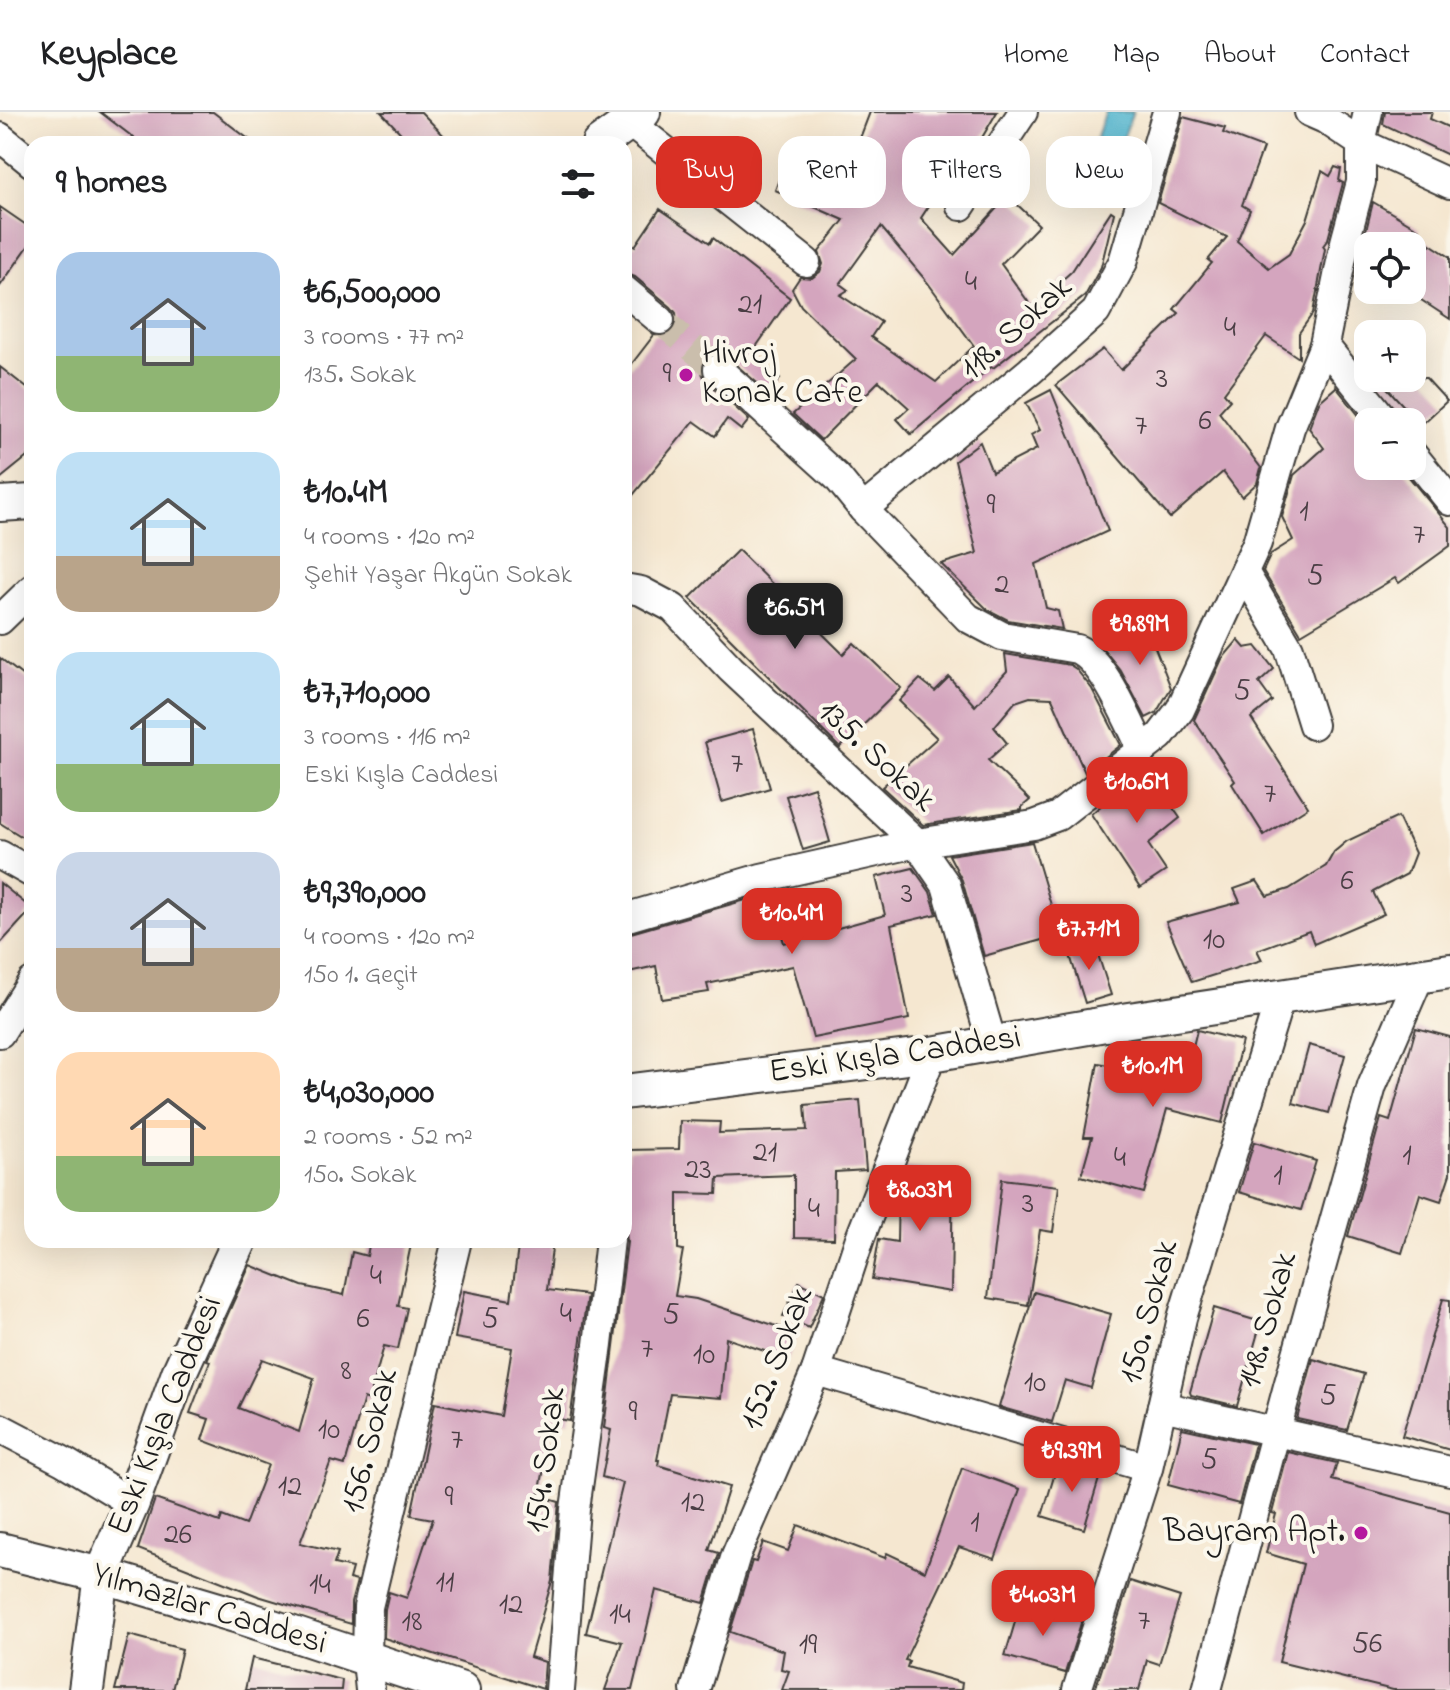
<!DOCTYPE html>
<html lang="en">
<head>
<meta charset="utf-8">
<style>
  :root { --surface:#fff; --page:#f2f2f2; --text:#202124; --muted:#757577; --line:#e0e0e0; --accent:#d93025 }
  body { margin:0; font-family:"Indie Flower",sans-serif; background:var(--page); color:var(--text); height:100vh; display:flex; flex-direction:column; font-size:30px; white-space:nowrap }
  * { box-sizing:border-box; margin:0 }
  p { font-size:26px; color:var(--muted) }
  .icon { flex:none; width:44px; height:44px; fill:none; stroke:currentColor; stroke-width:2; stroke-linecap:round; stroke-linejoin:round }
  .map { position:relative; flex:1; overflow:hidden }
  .panel { position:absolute; left:24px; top:24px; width:608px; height:1112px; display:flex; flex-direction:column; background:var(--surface); border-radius:24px; box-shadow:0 8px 32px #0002 }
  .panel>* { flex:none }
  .top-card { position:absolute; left:656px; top:24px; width:674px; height:72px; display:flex; gap:16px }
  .controls { position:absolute; left:1354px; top:120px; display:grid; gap:16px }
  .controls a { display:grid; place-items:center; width:72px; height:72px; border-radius:16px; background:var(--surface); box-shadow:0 8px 32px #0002; font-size:40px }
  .price { position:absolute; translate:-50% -68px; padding:0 18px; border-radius:16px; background:var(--accent); color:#fff; font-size:26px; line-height:52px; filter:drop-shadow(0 2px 4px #0008) }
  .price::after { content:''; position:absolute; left:50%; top:48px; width:24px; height:18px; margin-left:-12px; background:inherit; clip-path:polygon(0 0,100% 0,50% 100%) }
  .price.current { background:#222; color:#fff }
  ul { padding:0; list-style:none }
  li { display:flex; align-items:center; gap:24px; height:200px; padding:0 32px }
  li span { display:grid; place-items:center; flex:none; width:224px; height:160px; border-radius:24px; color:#555 }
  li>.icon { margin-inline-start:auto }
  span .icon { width:96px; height:96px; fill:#fffc; stroke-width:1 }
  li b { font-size:34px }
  h2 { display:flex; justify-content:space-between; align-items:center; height:96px; padding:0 32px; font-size:34px }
  .tag { padding:0 28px; border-radius:24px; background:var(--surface); box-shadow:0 8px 32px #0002; font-size:28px; line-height:72px }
  .tag.current { background:var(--accent); color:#fff }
  header { display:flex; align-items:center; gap:48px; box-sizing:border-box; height:112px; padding:0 40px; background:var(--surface); border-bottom:2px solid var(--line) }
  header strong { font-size:38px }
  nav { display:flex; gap:44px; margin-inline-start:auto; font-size:28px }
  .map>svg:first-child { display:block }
  .water { fill:#4fb4ce; stroke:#366875; stroke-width:2 }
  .building { fill:#d4a5be; fill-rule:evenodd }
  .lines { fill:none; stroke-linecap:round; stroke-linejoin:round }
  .minor-tunnel { stroke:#cabeac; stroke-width:28; stroke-dasharray:28 14; stroke-linecap:butt }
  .minor-casing { stroke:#3d3a37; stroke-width:32 }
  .tertiary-casing { stroke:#3d3a37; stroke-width:38 }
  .minor { stroke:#fff; stroke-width:28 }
  .tertiary { stroke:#fff; stroke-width:34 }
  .poi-dot { fill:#b5179e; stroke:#fbf7ec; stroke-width:3 }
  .labels { text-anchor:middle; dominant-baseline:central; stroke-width:8; stroke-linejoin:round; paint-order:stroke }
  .number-label { font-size:30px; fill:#4a3e44 }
  .street-label { font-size:34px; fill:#1c1c1c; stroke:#fbf7ec }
  .poi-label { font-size:34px; fill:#1c1c1c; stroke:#fbf7ec; text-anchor:start }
</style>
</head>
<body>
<header>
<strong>Keyplace</strong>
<nav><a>Home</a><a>Map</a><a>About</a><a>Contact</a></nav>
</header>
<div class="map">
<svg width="1450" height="1578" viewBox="0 0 1450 1578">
  <rect width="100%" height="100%" fill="#fbf7ec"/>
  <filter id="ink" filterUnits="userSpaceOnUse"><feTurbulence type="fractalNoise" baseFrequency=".0125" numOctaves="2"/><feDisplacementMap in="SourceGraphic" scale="16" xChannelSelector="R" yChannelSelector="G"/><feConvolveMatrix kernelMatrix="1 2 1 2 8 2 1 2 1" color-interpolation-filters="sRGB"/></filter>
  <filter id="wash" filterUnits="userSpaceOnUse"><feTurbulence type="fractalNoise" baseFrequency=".006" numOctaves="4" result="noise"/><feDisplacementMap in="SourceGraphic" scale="32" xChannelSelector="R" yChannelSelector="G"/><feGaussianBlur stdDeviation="1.8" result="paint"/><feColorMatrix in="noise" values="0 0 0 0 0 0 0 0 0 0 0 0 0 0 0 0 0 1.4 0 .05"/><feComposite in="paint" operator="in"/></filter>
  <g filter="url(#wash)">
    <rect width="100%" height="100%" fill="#f5e7d0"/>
    <!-- water -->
    <path class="water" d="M1106 0H1133L1106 71 1083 62Z"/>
    <g id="blocks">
      <!-- building -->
      <g class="building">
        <path d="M100 0H213L255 32H142Z"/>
        <path d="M381 0H421L452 32H411Z"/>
        <path d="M870 0H997L977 34 971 30 921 106 954 143 1008 84 1039 113 1001 152 1032 195 1072 159 1111 99 1114 101 1101 155 1085 184 993 256 991 255 911 322 897 307 909 296 879 269 821 328 793 302 856 247 801 194 792 177 800 165 812 166 820 160 823 152 819 140 844 108 775 78 794 29 849 55ZM881 115 928 171 974 234 936 270 871 225 881 210 840 183 848 178 840 172Z"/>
        <path d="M1385 0H1432L1430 7 1450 16V44L1383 12Z"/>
        <path d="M1183 5 1225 16 1223 21 1263 36 1242 93 1250 98 1237 129 1269 156 1289 142 1307 108 1322 59 1330 64 1335 55 1341 57 1339 69 1343 71 1328 127 1323 134 1325 137 1313 201 1299 221V246L1266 224 1224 281 1230 288 1219 300 1261 356 1257 371 1242 385 1223 360 1170 406 1056 273 1103 237 1121 258 1179 201 1174 197 1212 151 1208 148 1227 125 1158 91Z"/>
        <path d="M1373 90 1419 117 1415 122 1450 145V207L1406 178H1412V134H1368V153L1359 147Z"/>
        <path d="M0 95 32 117V129L0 174Z"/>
        <path d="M660 97 710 131 713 126 790 186 751 242 780 267 769 281 722 241H712L702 253V261L706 269 749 308 741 318 727 307 715 324 694 309 624 394V262L654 223 667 224 673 218 677 210 676 201 671 195 635 165 624 161V128L635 134Z"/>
        <path d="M0 255 32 280V341L0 367Z"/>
        <path d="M1378 266H1426L1447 289 1421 313Z"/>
        <path d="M1336 275 1368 315V354H1400L1450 415V434L1399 471 1395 466 1301 522 1263 459 1271 442 1293 428 1282 405 1294 363 1324 336 1309 316 1319 290Z"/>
        <path d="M1051 278 1108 419 1036 452 1046 496 1058 499 1062 517 1008 508 987 497 941 452 977 441 955 349 980 330 992 360 1037 337 1031 323 1040 318 1026 291Z"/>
        <path d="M738 438 843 542 854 531 901 576 840 636 690 486Z"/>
        <path d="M1145 510 1171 576 1156 601 1146 606 1121 559 1100 533Z"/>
        <path d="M1238 528 1245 536 1256 534 1274 557 1259 571 1272 589 1251 606 1308 695 1264 723 1232 672 1235 669 1194 608 1222 547Z"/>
        <path d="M1005 542 1070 553 1076 557 1092 577 1121 633 1085 661 1052 586 1030 585 1015 590 994 615 1007 631 988 648 1030 688 1022 695V698L923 713 882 675 937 626 899 589 920 567 935 579 949 565 975 594 1007 559Z"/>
        <path d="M0 546 32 571V731L0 711Z"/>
        <path d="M753 617 770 676 722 690 705 630Z"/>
        <path d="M1146 657 1180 706 1148 732 1166 759 1140 776 1091 702Z"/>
        <path d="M814 675 830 730 803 738 786 684Z"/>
        <path d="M1398 705 1415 741 1407 762 1373 780 1384 802 1314 832 1309 819 1257 838 1262 848 1192 870 1166 810 1240 790 1234 777 1257 769 1267 784 1289 777 1326 754 1334 740 1347 729Z"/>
        <path d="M1032 730 1060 823 984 844 962 768 949 743Z"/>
        <path d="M913 756 930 780 937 802 891 813 909 907 813 926 793 854 707 872 709 880 662 887 656 854 624 861V823L770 781 784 831 885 803 876 765Z"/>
        <path d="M0 771 32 797 0 832Z"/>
        <path d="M1094 830 1111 883 1085 891 1068 837Z"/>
        <path d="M1416 916 1450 925V1062L1441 1089 1420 1082 1402 1141 1348 1124 1381 1006 1390 1009Z"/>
        <path d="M1197 918 1242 929 1222 1011 1167 997 1144 1081 1081 1064 1092 1025H1084L1098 951 1185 967Z"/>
        <path d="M1309 933 1345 943 1329 1001 1293 991Z"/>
        <path d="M860 988 866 1058 835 1060 834 1127 794 1126V1063L718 1066 717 1082 678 1081V1137L683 1138 675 1184 696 1187 797 1221 788 1247 726 1226 721 1286 670 1282 657 1348H659L658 1353 729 1375 709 1438 719 1441 704 1491 656 1478 632 1578H605L622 1530 586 1521 623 1371 602 1365 611 1318 604 1316 627 1130 624 1096 628 1038 679 1037 680 1009 720 1010 719 1021 807 1018 805 993Z"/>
        <path d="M1254 1030 1316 1049 1301 1098 1239 1080Z"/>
        <path d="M905 1056 953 1061 951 1180 872 1167 879 1127 897 1130 898 1076Z"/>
        <path d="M1002 1067 1059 1074 1053 1120 1040 1118 1028 1193 988 1186Z"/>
        <path d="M370 1128H412L398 1194 407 1196 398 1237 384 1234 369 1288 364 1286 345 1353 331 1349 300 1431 338 1440 334 1452 352 1456 349 1467 357 1469 351 1491V1512L258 1484 138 1437 155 1387 220 1410 222 1404 245 1413 268 1353 202 1328 209 1307 190 1301 210 1249 207 1248 250 1153 302 1174 344 1183 352 1140 367 1144ZM262 1247 314 1266 299 1320 238 1296Z"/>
        <path d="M519 1128H553L547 1178 587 1183 570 1309 553 1306 539 1384 559 1390 552 1469 530 1545 545 1550 543 1577 384 1526 385 1497 389 1480 407 1486 433 1407 411 1403 435 1291 501 1304 512 1236 455 1226 464 1179 511 1188Z"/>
        <path d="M799 1170 824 1182 809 1216 783 1204Z"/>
        <path d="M1034 1180 1111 1202 1091 1276 1065 1268 1052 1310 999 1295Z"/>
        <path d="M1443 1187 1450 1188V1338L1402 1324Z"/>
        <path d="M1214 1196 1261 1210 1237 1294 1191 1283 1190 1280Z"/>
        <path d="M1313 1247 1364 1262 1347 1318 1297 1307Z"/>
        <path d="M1182 1316 1255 1332 1239 1392 1168 1373Z"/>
        <path d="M1288 1340 1337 1351 1332 1368 1450 1400V1578H1393L1279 1550 1303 1452 1266 1441 1276 1402 1272 1401Z"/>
        <path d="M1059 1348 1101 1360 1084 1417 1042 1404Z"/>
        <path d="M962 1356 1020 1377 995 1447 959 1435 905 1548 909 1549 907 1555 962 1571 961 1578H782L789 1559 781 1557 784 1539 730 1520 752 1449 756 1450 763 1430 788 1439 798 1413 885 1446 887 1441 925 1459Z"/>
        <path d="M1130 1469 1180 1485 1159 1552 1147 1548 1139 1578H1095Z"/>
        <path d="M1021 1490 1082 1508 1065 1561 1005 1544Z"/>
        <path d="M129 1523 182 1537 172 1578H115Z"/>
        <path d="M252 1546 342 1568 341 1578H245Z"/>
      </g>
    </g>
  </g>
  <g filter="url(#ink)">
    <use href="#blocks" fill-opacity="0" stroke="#3d3a37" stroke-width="2"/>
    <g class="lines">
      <!-- minor-tunnel -->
      <path class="minor-tunnel" d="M660 208 718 257"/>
      <defs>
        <g id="minor">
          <path d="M1309 0 1325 7 1361 31 1450 72"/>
          <path d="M629 10 806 150"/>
          <path d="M0 25 32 51"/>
          <path d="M961 94 1023 0"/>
          <path d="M624 178 660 208"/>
          <path d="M1324 233 1386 310"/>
          <path d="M718 257 837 365 863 397 968 506 1002 524 1077 537C1105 550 1128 610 1143 638"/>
          <path d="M1412 342 1450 389"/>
          <path d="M863 397 1030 259 1096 200 1123 150 1167 0"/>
          <path d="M1244 460 1289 536 1313 613"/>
          <path d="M624 476 641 479 673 496 731 557 917 731 946 773 992 931"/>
          <path d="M0 508 32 477"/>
          <path d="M0 743 32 761"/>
          <path d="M624 806 761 766 917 731 1034 713 1058 704 1160 624 1180 598 1257 431 1290 316 1324 233 1345 130 1361 70V31L1368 0"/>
          <path d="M0 921 32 870"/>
          <path d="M816 1259 1148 1356"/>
          <path d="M1162 1294 1450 1359"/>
          <path d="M0 1316 63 1349 132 1391"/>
          <path d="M370 1578 367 1548 368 1495 457 1128"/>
          <path d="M560 1578 575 1397 598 1233 610 1128"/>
          <path d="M695 1578 736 1443 816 1259 860 1126 932 942"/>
          <path d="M1077 1578 1148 1356 1182 1206 1280 886"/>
          <path d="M1207 1578 1288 1274 1372 974 1420 863"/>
        </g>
        <g id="tertiary">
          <path d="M599 32 643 0"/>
          <path d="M0 392 32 390"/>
          <path d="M624 980 932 942 1123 909 1450 859"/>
          <path d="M0 1438 101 1463 242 1505 462 1578"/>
          <path d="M86 1578 101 1463 132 1391 179 1261 240 1128"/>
        </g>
      </defs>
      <!-- minor casing -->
      <use href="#minor" class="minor-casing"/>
      <!-- tertiary casing -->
      <use href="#tertiary" class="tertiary-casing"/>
      <!-- minor -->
      <use href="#minor" class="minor"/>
      <!-- tertiary -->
      <use href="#tertiary" class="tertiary"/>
    </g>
  </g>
  <!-- markers -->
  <g class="poi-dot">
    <circle cx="686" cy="263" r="8"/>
    <circle cx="1361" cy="1421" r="8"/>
  </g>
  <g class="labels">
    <!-- number labels -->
    <g class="number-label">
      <text x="971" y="171">4</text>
      <text x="750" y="194">21</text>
      <text x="1230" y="217">4</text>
      <text x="667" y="263">9</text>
      <text x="1162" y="268">3</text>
      <text x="1205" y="310">6</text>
      <text x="1141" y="315">7</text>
      <text x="991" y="394">9</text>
      <text x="1304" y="401">1</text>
      <text x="1419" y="424">7</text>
      <text x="1315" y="465">5</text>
      <text x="1002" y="474">2</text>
      <text x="1242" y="580">5</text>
      <text x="737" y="653">7</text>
      <text x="1270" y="683">7</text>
      <text x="1347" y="770">6</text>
      <text x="907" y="783">3</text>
      <text x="1214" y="829">10</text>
      <text x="765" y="1042">21</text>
      <text x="1407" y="1045">1</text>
      <text x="1120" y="1047">4</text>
      <text x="698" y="1059">23</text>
      <text x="1278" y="1065">1</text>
      <text x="1028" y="1093">3</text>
      <text x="814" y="1098">4</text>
      <text x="376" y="1165">4</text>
      <text x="566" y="1203">4</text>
      <text x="671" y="1204">5</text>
      <text x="363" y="1208">6</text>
      <text x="490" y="1208">5</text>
      <text x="647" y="1238">7</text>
      <text x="704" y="1244">10</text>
      <text x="346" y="1260">8</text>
      <text x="1035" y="1272">10</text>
      <text x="1328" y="1285">5</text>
      <text x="633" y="1301">9</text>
      <text x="329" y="1319">10</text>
      <text x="457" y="1329">7</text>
      <text x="1209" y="1349">5</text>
      <text x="290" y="1376">12</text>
      <text x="449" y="1386">9</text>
      <text x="693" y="1392">12</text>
      <text x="975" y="1412">1</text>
      <text x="178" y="1424">26</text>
      <text x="445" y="1472">11</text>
      <text x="320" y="1474">14</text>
      <text x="511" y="1494">12</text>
      <text x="620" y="1504">14</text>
      <text x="1144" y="1510">7</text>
      <text x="412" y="1511">18</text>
      <text x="1367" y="1533">56</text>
      <text x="808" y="1534">19</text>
    </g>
    <!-- street labels -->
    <g class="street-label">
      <text transform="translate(1017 217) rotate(-42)">118. Sokak</text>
      <text transform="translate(876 645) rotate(43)">135. Sokak</text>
      <text transform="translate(895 944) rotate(-8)">Eski Kışla Caddesi</text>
      <text transform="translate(1150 1200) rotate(-75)">150. Sokak</text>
      <text transform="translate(1269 1208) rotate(-74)">148. Sokak</text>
      <text transform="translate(778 1247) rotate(-69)">152. Sokak</text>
      <text transform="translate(166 1304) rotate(-68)">Eski Kışla Caddesi</text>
      <text transform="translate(371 1329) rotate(-76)">156. Sokak</text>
      <text transform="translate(547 1348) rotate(-83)">154. Sokak</text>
      <text transform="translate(209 1498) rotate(17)">Yılmazlar Caddesi</text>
    </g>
    <!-- poi labels -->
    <g class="poi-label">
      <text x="702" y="243">Hivroj<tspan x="702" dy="39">Konak Cafe</tspan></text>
      <text x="1345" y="1421" text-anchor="end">Bayram Apt.</text>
    </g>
  </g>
</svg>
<div class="controls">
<a><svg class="icon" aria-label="locate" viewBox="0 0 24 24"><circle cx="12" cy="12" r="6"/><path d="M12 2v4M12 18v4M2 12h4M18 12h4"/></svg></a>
<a>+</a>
<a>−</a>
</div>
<b class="price current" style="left:795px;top:539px">₺6.5M</b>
<b class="price" style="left:1140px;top:555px">₺9.89M</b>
<b class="price" style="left:1137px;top:713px">₺10.6M</b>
<b class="price" style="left:792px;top:844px">₺10.4M</b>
<b class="price" style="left:1089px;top:860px">₺7.71M</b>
<b class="price" style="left:1153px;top:997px">₺10.1M</b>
<b class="price" style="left:920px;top:1121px">₺8.03M</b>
<b class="price" style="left:1072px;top:1382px">₺9.39M</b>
<b class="price" style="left:1043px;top:1526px">₺4.03M</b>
<div class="top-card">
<a class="tag current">Buy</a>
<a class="tag">Rent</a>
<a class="tag">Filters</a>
<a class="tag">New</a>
</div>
<section class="panel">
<h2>9 homes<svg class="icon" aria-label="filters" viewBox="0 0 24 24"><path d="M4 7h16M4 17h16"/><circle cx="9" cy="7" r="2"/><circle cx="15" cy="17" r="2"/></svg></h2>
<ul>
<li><span style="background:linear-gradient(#a9c7e8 65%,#8fb573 0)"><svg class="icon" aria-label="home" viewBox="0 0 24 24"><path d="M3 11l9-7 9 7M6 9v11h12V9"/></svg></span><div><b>₺6,500,000</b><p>3 rooms · 77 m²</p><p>135. Sokak</p></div></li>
<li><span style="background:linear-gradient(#bfe0f5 65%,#b9a48a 0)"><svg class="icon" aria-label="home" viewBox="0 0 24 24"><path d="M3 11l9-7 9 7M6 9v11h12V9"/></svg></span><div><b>₺10.4M</b><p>4 rooms · 120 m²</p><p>Şehit Yaşar Akgün Sokak</p></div></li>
<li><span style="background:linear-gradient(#bfe0f5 70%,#8fb573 0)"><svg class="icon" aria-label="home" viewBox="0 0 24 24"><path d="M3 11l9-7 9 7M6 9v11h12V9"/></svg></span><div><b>₺7,710,000</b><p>3 rooms · 116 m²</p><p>Eski Kışla Caddesi</p></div></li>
<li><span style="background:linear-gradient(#c9d6e8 60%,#b9a48a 0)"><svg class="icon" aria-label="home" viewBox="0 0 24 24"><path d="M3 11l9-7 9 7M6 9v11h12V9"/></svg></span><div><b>₺9,390,000</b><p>4 rooms · 120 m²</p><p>150 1. Geçit</p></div></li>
<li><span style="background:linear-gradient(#ffd9b3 65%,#8fb573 0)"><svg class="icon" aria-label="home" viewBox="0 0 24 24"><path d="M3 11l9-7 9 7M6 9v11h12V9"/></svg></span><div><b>₺4,030,000</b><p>2 rooms · 52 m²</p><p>150. Sokak</p></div></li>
</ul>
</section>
</div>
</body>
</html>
